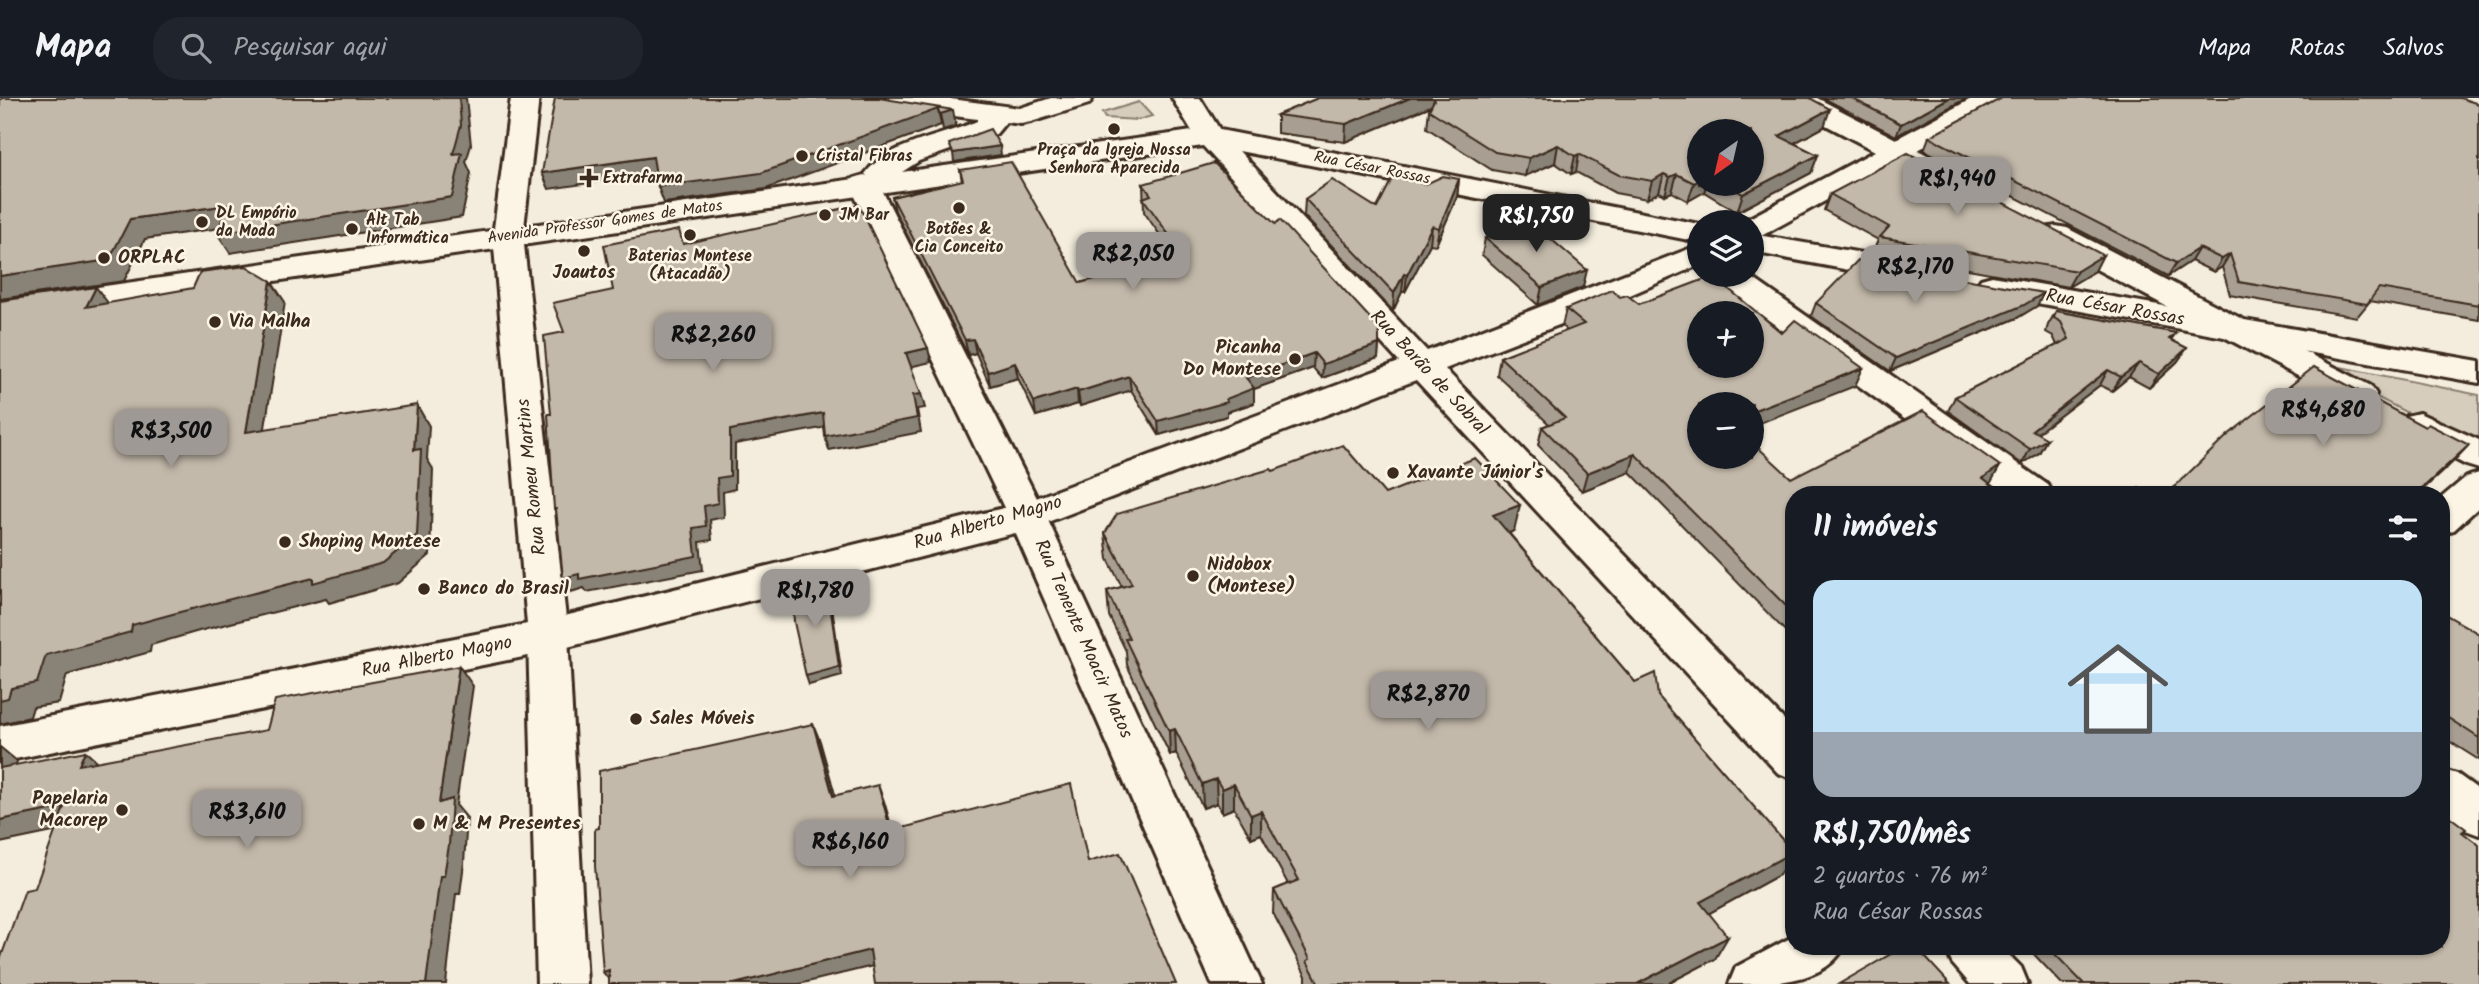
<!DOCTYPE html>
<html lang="pt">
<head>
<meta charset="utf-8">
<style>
  :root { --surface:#171b24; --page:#20242c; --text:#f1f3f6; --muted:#9ea1a6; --line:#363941; --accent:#9f9995 }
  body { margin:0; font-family:Kalam,sans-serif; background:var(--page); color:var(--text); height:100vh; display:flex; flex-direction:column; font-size:26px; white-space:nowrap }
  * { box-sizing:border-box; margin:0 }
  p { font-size:23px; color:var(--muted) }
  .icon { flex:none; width:38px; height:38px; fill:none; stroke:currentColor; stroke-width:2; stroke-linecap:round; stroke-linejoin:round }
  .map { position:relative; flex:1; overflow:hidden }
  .details { position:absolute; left:1785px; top:388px; width:665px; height:469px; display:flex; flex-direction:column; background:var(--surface); border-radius:28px; box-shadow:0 2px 5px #0004 }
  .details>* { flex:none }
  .needle { width:46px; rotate:214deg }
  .controls { position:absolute; left:1687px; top:21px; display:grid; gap:14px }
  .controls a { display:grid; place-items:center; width:77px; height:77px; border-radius:50%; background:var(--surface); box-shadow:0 2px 5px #0004; font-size:35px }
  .price { position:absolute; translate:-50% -60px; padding:0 16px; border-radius:14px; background:var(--accent); color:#111; font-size:23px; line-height:46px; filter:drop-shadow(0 2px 4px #0008) }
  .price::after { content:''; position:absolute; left:50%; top:42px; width:21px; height:16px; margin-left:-10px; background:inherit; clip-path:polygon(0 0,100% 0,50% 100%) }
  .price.current { background:#222; color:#fff }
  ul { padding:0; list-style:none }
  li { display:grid; align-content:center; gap:14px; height:371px; padding:0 28px }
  li span { display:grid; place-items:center; height:217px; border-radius:21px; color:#555 }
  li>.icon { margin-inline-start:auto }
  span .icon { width:126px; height:126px; fill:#fffc; stroke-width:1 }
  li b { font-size:30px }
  h2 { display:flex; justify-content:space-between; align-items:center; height:84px; padding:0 28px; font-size:30px }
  header { display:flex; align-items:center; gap:42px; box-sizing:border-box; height:98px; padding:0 35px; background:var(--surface); border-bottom:2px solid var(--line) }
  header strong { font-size:33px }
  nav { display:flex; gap:38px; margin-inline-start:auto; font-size:24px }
  .search { width:490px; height:63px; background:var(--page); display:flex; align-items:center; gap:18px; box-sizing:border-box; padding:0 24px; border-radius:28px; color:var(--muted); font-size:26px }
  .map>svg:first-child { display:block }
  .green { fill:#d6cdbd; stroke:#887c6e; stroke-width:2 }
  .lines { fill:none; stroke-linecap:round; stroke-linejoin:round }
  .minor-casing { stroke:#3b2a1e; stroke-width:6 }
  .major-casing { stroke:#3b2a1e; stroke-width:6 }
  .minor { fill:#fcf5e5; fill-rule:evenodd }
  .major { fill:#fcf5e5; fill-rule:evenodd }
  .wall { fill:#a89f92; stroke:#3b2a1e; stroke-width:2; fill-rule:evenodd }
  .shaded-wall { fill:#888277; stroke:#3b2a1e; stroke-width:2 }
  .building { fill:#c3b9aa; stroke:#3b2a1e; stroke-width:2; fill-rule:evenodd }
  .poi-dot { fill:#3b2a1e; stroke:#fcf5e5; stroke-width:2.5 }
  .labels { text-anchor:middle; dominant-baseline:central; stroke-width:5; stroke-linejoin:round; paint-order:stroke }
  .far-poi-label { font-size:16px; font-weight:bold; fill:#3b2a1e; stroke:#fcf5e5; text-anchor:start }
  .far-street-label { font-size:16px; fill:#3b2a1e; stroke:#fcf5e5 }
  .poi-label { font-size:19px; font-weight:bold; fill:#3b2a1e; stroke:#fcf5e5; text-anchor:start }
  .street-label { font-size:19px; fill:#3b2a1e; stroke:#fcf5e5 }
</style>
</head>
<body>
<header>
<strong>Mapa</strong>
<div class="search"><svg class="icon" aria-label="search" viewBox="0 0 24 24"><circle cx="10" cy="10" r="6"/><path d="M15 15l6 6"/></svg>Pesquisar aqui</div>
<nav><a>Mapa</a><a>Rotas</a><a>Salvos</a></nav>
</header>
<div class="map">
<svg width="2479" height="886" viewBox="0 0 2479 886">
  <rect width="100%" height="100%" fill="#f4eddd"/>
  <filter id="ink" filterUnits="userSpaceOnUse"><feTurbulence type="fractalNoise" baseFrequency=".0143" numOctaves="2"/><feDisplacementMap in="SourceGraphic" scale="14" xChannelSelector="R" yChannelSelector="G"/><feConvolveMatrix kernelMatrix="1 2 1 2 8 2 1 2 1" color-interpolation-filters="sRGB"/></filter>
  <g filter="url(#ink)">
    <!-- green -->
    <g class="green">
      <path d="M1139 4 1152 18 1138 22 1105 20 1102 15Z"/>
      <path d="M2306 262 2479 297V351L2478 352Z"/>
    </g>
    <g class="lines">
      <defs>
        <g id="minor">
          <path d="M511 0H539L523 138 568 538 587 886H537L528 538 493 138Z"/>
          <path d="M1782 0H1817L1896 41 1973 0H2007L2003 6 1918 52 1960 75 1965 81 1960 87C1938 93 1916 74 1896 64L1763 137 1752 140V124H1742L1875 53 1786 6Z"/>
          <path d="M864 77 874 80 879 86 1046 418 1262 886H1212L1008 418 849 86 854 80Z"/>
          <path d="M2056 128 2067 130 2371 288 2376 296 2371 304 2359 308 2347 304 2045 144 2041 137 2045 130Z"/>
          <path d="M1711 177H1748L2048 387 2054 397H2009L1716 184Z"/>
          <path d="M2419 315 2479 342V371L2466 367 2406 336 2401 327 2406 318Z"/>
          <path d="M2479 375V409L2454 432 2441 436V400L2466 379Z"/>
          <path d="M2441 671 2457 676 2479 692V737L2463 731 2441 715Z"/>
          <path d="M1794 838V849H1844C1824 886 1771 886 1729 886L1736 869Z"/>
        </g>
        <g id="major">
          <path d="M864 0H943L1020 10 1051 0H1093L1089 6 1031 24 1021 26 1006 24 996 36 919 63 902 74 1192 33 1172 0H1200L1220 32 1699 126V144L1239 53 1427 253 1699 147V167L1577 220 1445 271 1794 632V681L1778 675 1416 282 1027 432 548 554 0 664V628L548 522 1020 406 1399 264 1203 48 0 223V203L868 79 865 76C887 45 945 38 977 23V21L878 8 868 6Z"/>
          <path d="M1752 136 1908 163 1919 166 1924 173 1919 180 1908 183 1752 154Z"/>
          <path d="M1992 178 2479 263V285L1981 195 1976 188 1981 181Z"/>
          <path d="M1945 849H2001L2021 869 2028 886H1970L1952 865Z"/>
        </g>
      </defs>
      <!-- minor casing -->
      <use href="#minor" class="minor-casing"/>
      <!-- major casing -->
      <use href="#major" class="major-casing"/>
      <!-- minor -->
      <use href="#minor" class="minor"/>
      <!-- major -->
      <use href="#major" class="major"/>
    </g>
    <!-- wall -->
    <g class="wall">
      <path d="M1318 0 1824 29 1794 45 1818 57 1811 75 1737 114 1704 94 1688 103 1672 94 1665 97 1659 94 1647 101 1615 95 1576 74 1571 76 1555 65 1525 78 1492 72 1427 30 1429 12 1431 8 1345 44 1277 35V17ZM1752 33V86H1699Z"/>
      <path d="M1823 0H1967L1896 38Z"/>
      <path d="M2479 6V222L2370 203 2357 219 2230 197 2222 169 2214 174 2191 163 2168 178 1924 52 1929 39Z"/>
      <path d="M960 72 1080 185 1175 159 1144 114 1143 86 1379 246 1378 260 1322 280 1313 270 1254 291V305L1227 314V318L1159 337 1131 292 1080 308 1078 306 1036 318 1018 280 990 288 976 255 968 257 895 113 892 99 962 83Z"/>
      <path d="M1459 81 1457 99 1436 147 1430 146 1405 194H1402L1393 213 1304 118 1305 101 1377 110 1426 86Z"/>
      <path d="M1830 96 2095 173 2068 189 1873 154 1878 142 1824 112Z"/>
      <path d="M1485 140 1583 189 1538 207 1482 157Z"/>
      <path d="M1620 199 1639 206 1782 235 1855 288 1699 306 1791 380 2000 368 1990 385 1794 397V542L1630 374 1582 393 1538 347 1542 329 1549 326 1497 277 1500 259 1567 233 1562 228 1566 211Z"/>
      <path d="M1816 205 2037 208 2017 220 1890 273 1811 218Z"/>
      <path d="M2056 213 2176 235 2171 242 2187 250 2177 264 2149 290 2129 279 2112 293 2100 287 2037 335 2047 341 2039 355 2022 366 1948 313 1955 299 2057 247 2053 238 2046 234 2048 227Z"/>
      <path d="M1273 373 1385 396 1514 433 1509 435 1635 584 1658 598 1793 754 1779 777 1709 815 1715 861 1667 886H1306V878L1273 815 1274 792 1288 786 1261 736 1251 740 1234 710 1222 715 1217 705 1203 710 1176 655 1170 657 1127 567 1126 553 1109 518 1107 493 1122 489 1108 461 1105 435Z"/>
      <path d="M2441 514 2479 536V662L2441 638Z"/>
      <path d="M2462 734 2479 886H2062L2029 851 2022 855 2016 849H2441Z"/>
    </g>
    <!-- shaded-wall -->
    <g class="shaded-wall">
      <path d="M459 0H466L471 47 466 64 471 75 462 119 230 155 217 135 453 56Z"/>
      <path d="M1410 0H1441L1440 4 1345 44 1346 26Z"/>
      <path d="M1949 0H1967L1896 38 1901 26Z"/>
      <path d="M938 11 941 27 766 91 664 105 658 89Z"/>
      <path d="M1830 11 1824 29 1774 56 1779 38Z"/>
      <path d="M953 12 956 28 943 32 940 16Z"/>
      <path d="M1558 47 1555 65 1525 78 1529 60Z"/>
      <path d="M1000 48 1001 57 954 64 953 55Z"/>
      <path d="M1579 56 1576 74 1571 76 1575 58Z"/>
      <path d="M1818 57 1811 75 1737 114 1743 96Z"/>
      <path d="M653 59 659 75 549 91 542 75Z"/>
      <path d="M1664 76 1659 94 1647 101 1652 83Z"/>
      <path d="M1677 76 1672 94 1665 97 1670 79Z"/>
      <path d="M1459 81 1457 99 1436 147 1439 130Z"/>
      <path d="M1699 82V86H1707L1704 94 1688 103 1694 85Z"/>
      <path d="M228 107 241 127 145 141 124 183 0 201V178L130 121Z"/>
      <path d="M1432 128 1430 146 1405 194 1407 177Z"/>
      <path d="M2199 150 2191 163 2168 178 2176 165Z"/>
      <path d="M2230 156 2222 169 2214 174 2222 161Z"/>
      <path d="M2103 157 2095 173 2068 189 2077 173Z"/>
      <path d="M1587 172 1583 189 1538 207 1542 189Z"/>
      <path d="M1404 176 1402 194 1393 213 1394 195Z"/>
      <path d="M271 183 285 204 261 355 246 334Z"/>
      <path d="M96 189 111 209H86Z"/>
      <path d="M2044 195 2037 208 2017 220 1890 273 1896 260Z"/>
      <path d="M973 241 976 255 968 257 965 242Z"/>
      <path d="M1379 246 1378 260 1322 280 1323 266Z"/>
      <path d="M928 250 931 264 909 269 906 255Z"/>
      <path d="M2187 250 2177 264 2149 290 2159 276Z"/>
      <path d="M1314 255 1313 270 1254 291V305L1227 314V318L1159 337 1158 323 1226 301 1246 280Z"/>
      <path d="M1015 265 1018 280 990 288 988 274Z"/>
      <path d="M2139 265 2129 279 2112 293 2121 279Z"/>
      <path d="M1863 270 1855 288 1752 328V313Z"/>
      <path d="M2108 272 2100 287 2023 346 2032 332Z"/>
      <path d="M1129 278 1131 292 1080 308 1078 294Z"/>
      <path d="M1077 291 1078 306 1036 318 1034 304Z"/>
      <path d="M921 296 925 310 917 311 921 334 829 352 825 338 913 297Z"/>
      <path d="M417 307 429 328 427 361 433 371 430 457 398 485 329 505 326 501 199 533 151 547 150 554 67 577 59 605 33 609 30 619 0 626V602L46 557 132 527 414 352Z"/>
      <path d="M823 315 827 329 735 346V391L723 394 724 419 710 422 712 442 700 444 703 472 587 494 584 490 571 494 563 480 693 430 717 380 730 332Z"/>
      <path d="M2047 341 2039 355 2022 366 2030 351Z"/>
      <path d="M2469 347 2452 365 2417 397H2415Z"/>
      <path d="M1635 356 1630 374 1582 393 1587 375Z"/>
      <path d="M2000 368 1990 386 1983 380Z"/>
      <path d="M1520 407 1514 433 1488 443 1493 417Z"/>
      <path d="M827 486 830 495 842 578 809 587 806 578Z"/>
      <path d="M459 568 473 588 456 707 467 720 464 765 460 796H456L446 886H426L439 705Z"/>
      <path d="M813 626 820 643 840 714 833 698Z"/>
      <path d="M1175 631 1176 655 1170 657 1169 633Z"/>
      <path d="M0 649 17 663 9 692 0 684Z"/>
      <path d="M85 653 106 672 79 667Z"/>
      <path d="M1216 681 1217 705 1203 710 1202 686Z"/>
      <path d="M1234 686V710L1222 715V691Z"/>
      <path d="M878 687 884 703 897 748 891 733Z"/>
      <path d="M64 709 87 727 0 745V722Z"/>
      <path d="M1261 713V736L1251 740V717Z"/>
      <path d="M1793 754 1779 777 1688 827 1700 804Z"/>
      <path d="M1728 839 1715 861 1667 886H1637Z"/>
      <path d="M870 852 877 867 799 886H734Z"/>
      <path d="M609 872 612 886 603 874Z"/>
    </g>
    <!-- building -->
    <g class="building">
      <path d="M2 0H459L461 27 453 56 462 55 452 99 217 135 228 107 130 121 109 162 0 178V2Z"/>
      <path d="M555 0H879L953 12 940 16 938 11 761 75 658 89 653 59 542 75Z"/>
      <path d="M1318 0H1410L1346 26 1277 17Z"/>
      <path d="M1435 0H1810L1830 11 1779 38 1818 57 1743 96 1726 86H1752V33H1699V82L1694 85 1677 76 1670 79 1664 76 1652 83 1619 77 1579 56 1575 58 1558 47 1529 60 1495 54 1429 12Z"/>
      <path d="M1851 0H1949L1901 26Z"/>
      <path d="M2002 0H2460L2479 6V207L2379 190 2367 206 2239 184 2230 156 2222 161 2199 150 2176 165 1929 39Z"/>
      <path d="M990 31 1000 48 953 55 949 46Z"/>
      <path d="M1908 55 2103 157 2077 173 1880 139 1889 129 1830 96Z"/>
      <path d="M1011 64 1080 185 1183 157 1143 100 1151 97 1143 86 1214 65 1275 126 1280 122 1379 230V246L1323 266 1314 255 1246 280 1254 290 1226 301 1227 304 1158 323 1129 278 1078 294 1077 291 1034 304 1015 265 988 274 973 241 965 242 892 99 963 82 960 72Z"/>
      <path d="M1443 78 1459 81 1439 130 1432 128 1407 177 1404 176 1394 195 1305 101 1332 82 1377 110 1393 79 1426 86Z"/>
      <path d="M859 107 928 250 906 255 921 296 913 297 917 320 825 338 823 315 730 332V378L717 380 718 405 704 408 706 428 693 430 696 458 579 481V476L563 480 556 411H554L548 316H551L544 238 564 234 553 205 613 192 604 147 679 132 683 146Z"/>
      <path d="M1530 123 1587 172 1542 189 1485 140Z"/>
      <path d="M1858 162 2044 195 2024 207 1896 260 1816 205Z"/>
      <path d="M246 168 271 183 246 334 417 307 414 352 421 351 417 437 383 465 313 485V480L180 514 132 527 131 534 46 557 37 585 11 590 8 600 0 602V203L96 189 86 209 193 190 200 174Z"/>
      <path d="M1713 178 1782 235 1795 222 1863 270 1752 313V306H1699V359H1752V344L1791 380 1923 313 2000 368 1983 380 2005 397H1794V516L1635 356 1587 375 1542 329 1565 320 1500 259 1584 226 1566 211 1612 192 1620 199 1627 197 1639 206ZM1699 215H1752V268H1699Z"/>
      <path d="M2056 213 2176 235 2169 241 2187 250 2159 276 2139 265 2121 279 2108 272 2032 332 2047 341 2030 351 1955 299 2069 241 2061 224 2054 220Z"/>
      <path d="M2314 269 2425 329 2428 326 2469 347 2415 397H2166L2228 337Z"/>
      <path d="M1343 347 1385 396 1475 360 1520 407 1493 417 1635 584 1655 575 1658 598 1793 754 1700 804 1728 839 1637 886H1319L1307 863 1310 861 1274 792 1299 782 1261 713 1251 717 1234 686 1222 691 1216 681 1202 686 1175 631 1169 633 1125 541 1129 540 1107 493 1132 486 1105 435 1117 416 1271 371 1273 373Z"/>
      <path d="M2139 390 2149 397H2134Z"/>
      <path d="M827 486 839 569 806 578 794 524 792 494Z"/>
      <path d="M2441 514 2479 536V640L2445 618 2441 622Z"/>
      <path d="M459 568 439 705 452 701 449 747 444 778H440L426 886H0V862L25 792 35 790 64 709 0 722V670L85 653 79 667 267 632 275 602Z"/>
      <path d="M813 626 833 698 878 687 891 733 1071 686 1088 764 1120 755 1176 886H875L870 852 734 886H609V872L603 874 595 768V731L599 730V673Z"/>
      <path d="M2441 712 2466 731 2462 734 2479 747V886H2084L2048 849H2441Z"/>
      <path d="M1903 849H1916L1950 886H1839Z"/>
    </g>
  </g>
  <!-- markers -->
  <g class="poi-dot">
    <circle cx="1114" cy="31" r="7"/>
    <circle cx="802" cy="58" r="7"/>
    <path d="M585.5 69.5h7v7h7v7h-7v7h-7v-7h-7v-7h7z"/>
    <circle cx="959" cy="110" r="7"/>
    <circle cx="825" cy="117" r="7"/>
    <circle cx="202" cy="124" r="7"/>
    <circle cx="352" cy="131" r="7"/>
    <circle cx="690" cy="137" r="7"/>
    <circle cx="584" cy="153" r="7"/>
    <circle cx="104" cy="160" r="7"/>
    <circle cx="215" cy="224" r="7"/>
    <circle cx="1295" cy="261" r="7"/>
    <circle cx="1393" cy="375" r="7"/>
    <circle cx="285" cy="444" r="7"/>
    <circle cx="1193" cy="478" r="7"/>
    <circle cx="424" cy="491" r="7"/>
    <circle cx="636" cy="621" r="7"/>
    <circle cx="122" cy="712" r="7"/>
    <circle cx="419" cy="726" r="7"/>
  </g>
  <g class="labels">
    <!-- far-poi labels -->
    <g class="far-poi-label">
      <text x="1114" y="52" text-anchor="middle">Praça da Igreja Nossa<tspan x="1114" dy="18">Senhora Aparecida</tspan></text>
      <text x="816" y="58">Cristal Fibras</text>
      <text x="603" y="80">Extrafarma</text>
      <text x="216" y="115">DL Empório<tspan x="216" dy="18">da Moda</tspan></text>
      <text x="839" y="117">JM Bar</text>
      <text x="366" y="122">Alt Tab<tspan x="366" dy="18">Informática</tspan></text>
      <text x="959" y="131" text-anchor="middle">Botões &amp;<tspan x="959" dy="18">Cia Conceito</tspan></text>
      <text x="690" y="158" text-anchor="middle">Baterias Montese<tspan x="690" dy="18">(Atacadão)</tspan></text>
    </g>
    <!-- far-street labels -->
    <g class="far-street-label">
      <text transform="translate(1372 70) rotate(11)">Rua César Rossas</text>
      <text transform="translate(605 124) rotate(-8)">Avenida Professor Gomes de Matos</text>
    </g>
    <!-- poi labels -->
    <g class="poi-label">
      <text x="118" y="160">ORPLAC</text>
      <text x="584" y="175" text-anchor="middle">Joautos</text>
      <text x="229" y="224">Via Malha</text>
      <text x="1281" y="250" text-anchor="end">Picanha<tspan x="1281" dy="22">Do Montese</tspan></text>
      <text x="1407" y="375">Xavante Júnior's</text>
      <text x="299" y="444">Shoping Montese</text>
      <text x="1207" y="467">Nidobox<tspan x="1207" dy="22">(Montese)</tspan></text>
      <text x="438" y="491">Banco do Brasil</text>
      <text x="650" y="621">Sales Móveis</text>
      <text x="108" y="701" text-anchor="end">Papelaria<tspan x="108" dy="22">Macorep</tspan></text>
      <text x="433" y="726">M &amp; M Presentes</text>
    </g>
    <!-- street labels -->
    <g class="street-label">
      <text transform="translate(2115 210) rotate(10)">Rua César Rossas</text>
      <text transform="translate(1429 275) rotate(47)">Rua Barão de Sobral</text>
      <text transform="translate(532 379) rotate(-96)">Rua Romeu Martins</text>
      <text transform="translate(988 425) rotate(-16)">Rua Alberto Magno</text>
      <text transform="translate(1083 541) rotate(66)">Rua Tenente Moacir Matos</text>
      <text transform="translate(437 559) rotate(-11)">Rua Alberto Magno</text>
    </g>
  </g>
</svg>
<div class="controls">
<a><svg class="needle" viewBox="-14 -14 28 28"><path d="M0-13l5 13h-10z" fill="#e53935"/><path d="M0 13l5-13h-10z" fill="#9ea1a6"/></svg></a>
<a><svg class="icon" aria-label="layers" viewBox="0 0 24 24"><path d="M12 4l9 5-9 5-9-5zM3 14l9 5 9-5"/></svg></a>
<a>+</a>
<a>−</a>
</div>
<b class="price" style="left:1957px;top:119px">R$1,940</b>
<b class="price current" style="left:1536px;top:156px">R$1,750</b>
<b class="price" style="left:1133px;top:194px">R$2,050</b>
<b class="price" style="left:1915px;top:207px">R$2,170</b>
<b class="price" style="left:713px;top:275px">R$2,260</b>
<b class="price" style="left:2323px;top:350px">R$4,680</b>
<b class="price" style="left:171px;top:371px">R$3,500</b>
<b class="price" style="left:815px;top:531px">R$1,780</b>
<b class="price" style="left:1428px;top:634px">R$2,870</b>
<b class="price" style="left:247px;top:752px">R$3,610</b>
<b class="price" style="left:850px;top:782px">R$6,160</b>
<section class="details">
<h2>11 imóveis<svg class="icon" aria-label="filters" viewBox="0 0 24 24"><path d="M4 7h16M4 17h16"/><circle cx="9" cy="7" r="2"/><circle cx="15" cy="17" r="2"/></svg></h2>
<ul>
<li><span style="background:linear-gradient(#bfe0f5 70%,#9aa5b1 0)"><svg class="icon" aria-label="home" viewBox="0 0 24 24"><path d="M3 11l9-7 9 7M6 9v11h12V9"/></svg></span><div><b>R$1,750/mês</b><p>2 quartos · 76 m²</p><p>Rua César Rossas</p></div></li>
</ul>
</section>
</div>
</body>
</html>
